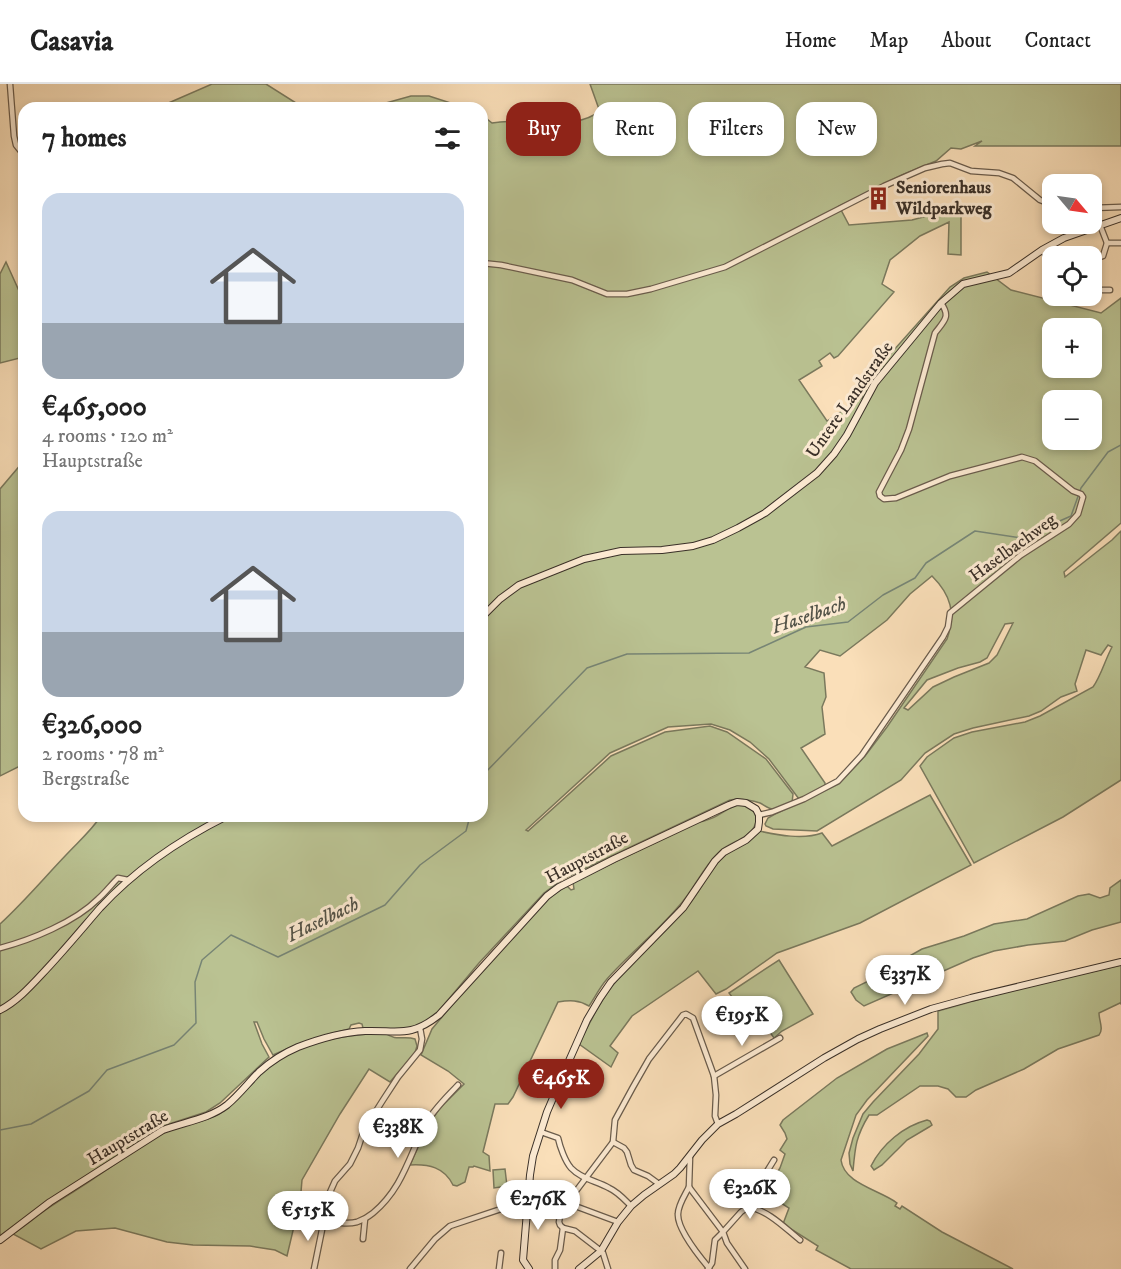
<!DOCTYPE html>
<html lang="en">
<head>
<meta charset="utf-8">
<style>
  :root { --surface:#fff; --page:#f2f2f2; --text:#222; --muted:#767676; --line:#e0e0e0; --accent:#8f2418 }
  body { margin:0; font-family:"IM FELL DW Pica",serif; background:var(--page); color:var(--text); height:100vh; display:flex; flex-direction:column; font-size:22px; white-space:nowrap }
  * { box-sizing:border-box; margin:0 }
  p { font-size:20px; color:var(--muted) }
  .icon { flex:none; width:33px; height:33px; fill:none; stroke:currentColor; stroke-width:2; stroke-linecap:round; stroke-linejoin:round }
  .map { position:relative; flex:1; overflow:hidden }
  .panel { position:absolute; left:18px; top:18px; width:470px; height:720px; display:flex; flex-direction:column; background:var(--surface); border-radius:18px; box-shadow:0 3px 9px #0003 }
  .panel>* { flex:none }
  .guide { position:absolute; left:506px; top:18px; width:525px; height:54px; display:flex; gap:12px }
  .needle { width:39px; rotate:119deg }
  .buttons { position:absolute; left:1042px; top:90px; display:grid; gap:12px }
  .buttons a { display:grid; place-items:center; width:60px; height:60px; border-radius:12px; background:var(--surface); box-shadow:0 3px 9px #0003; font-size:30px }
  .price { position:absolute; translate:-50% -51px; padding:0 14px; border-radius:21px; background:#fff; color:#222; font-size:20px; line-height:39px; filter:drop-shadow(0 2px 3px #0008) }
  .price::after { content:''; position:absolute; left:50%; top:36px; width:18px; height:14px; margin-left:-9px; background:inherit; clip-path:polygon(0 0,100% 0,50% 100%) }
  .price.active { background:var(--accent); color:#fff }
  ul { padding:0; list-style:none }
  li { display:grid; align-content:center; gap:12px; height:318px; padding:0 24px }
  li span { display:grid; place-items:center; height:186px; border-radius:18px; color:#555 }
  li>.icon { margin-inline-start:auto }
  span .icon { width:108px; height:108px; fill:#fffc; stroke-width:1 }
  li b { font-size:26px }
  h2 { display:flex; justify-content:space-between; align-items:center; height:72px; padding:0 24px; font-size:26px }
  .pill { padding:0 21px; border-radius:18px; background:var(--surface); box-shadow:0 3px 9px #0003; font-size:21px; line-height:54px }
  .pill.active { background:var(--accent); color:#fff }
  header { display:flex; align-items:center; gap:36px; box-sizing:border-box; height:84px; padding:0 30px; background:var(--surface); border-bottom:2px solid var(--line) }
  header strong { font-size:28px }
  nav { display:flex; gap:33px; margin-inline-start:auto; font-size:21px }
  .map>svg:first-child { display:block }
  .green { fill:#bac292; stroke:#7a795d; stroke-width:1.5; fill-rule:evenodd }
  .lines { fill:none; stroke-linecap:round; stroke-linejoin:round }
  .stream { stroke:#778575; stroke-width:1.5 }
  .street-casing { stroke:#6a5c4c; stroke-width:7 }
  .secondary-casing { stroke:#3a3028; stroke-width:8 }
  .street { stroke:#fcead2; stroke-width:4.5 }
  .secondary { stroke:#fcead2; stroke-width:6 }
  .labels { text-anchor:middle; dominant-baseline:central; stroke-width:6; stroke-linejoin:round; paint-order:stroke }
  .poi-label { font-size:18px; font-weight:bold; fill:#3a3028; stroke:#fcead2; text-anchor:start }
  .street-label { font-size:18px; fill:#3a3028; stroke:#fcead2 }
  .water-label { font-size:20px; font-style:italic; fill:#535348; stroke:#fcead2 }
</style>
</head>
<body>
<header>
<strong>Casavia</strong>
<nav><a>Home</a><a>Map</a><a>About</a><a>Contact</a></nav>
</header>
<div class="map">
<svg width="1121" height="1185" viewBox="0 0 1121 1185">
  <rect width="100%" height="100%" fill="#fadfb9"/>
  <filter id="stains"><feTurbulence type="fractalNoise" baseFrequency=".00333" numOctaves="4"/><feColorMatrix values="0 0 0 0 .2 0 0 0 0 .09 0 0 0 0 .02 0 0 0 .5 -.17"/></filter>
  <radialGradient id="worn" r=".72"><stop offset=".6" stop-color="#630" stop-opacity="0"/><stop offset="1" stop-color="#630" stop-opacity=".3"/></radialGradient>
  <!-- green -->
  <g class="green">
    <path d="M212 0H266L304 24H157Z"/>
    <path d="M590 0H1121V62H975L982 57 961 65 951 64 936 77 902 91 839 122 849 141 912 136 961 123V171L948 170 949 138 920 152 890 176 882 200 894 208 838 272 834 274 830 269 819 277 822 282 799 296 827 337 863 313 859 305 950 203 964 194 987 188 1011 206 1101 229 1121 214V439L1064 488 1065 493 1112 456 1121 447V696L1063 733 974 779 920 682 927 673 954 654 972 648 1025 638 1040 632 1093 603C1101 592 1105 576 1112 563L1108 561 1101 571 1086 566 1075 600 1077 607 1061 613 1041 627 1029 632 973 644 954 650 925 669 901 696 817 747 773 745 766 742 765 740 768 734 775 730 839 700 865 672 887 643 947 555C956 529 951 511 932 492L910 510 887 536 840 572 820 566 805 583 824 589 826 613 822 623 825 650 801 664 825 699V703L799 715 769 675 750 658 730 646 711 640 668 643 610 669 526 746 528 747 611 672 665 648 710 642 727 648 766 675 793 710 792 719C786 721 779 726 773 725 768 725 764 721 760 719 750 716 741 714 730 716L563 795 544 809 479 879 437 929 420 941 401 946 363 944 362 940 359 939 351 941 349 945C322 951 298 959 273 971L264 955 257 938H254L262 960 269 973 220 1019 206 1028 163 1042 52 1114 0 1152V840C24 818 44 794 66 771 78 758 91 747 101 732H482V31L492 39C508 36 519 38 535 40 559 43 579 40 600 28ZM1053 244H1092V284H1053ZM1053 316H1092V356H1053ZM1013 539 997 571 989 579 954 593 933 603 908 626 904 624 927 596 958 584 980 578 987 574 1005 540Z"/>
    <path d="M411 12H429L466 24H368Z"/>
    <path d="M6 178 24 218V273L0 279V190Z"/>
    <path d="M22 379H24V680L0 692V405Z"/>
    <path d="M930 711 971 781 860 839 777 869 726 905 716 910 698 887 632 932 610 962 618 969 611 983 579 960C590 938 601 915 617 896 638 870 666 849 687 823 699 809 707 791 719 777 730 764 748 760 759 747 778 751 803 756 822 749L832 762Z"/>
    <path d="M738 720C748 721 760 728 755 741 750 755 729 758 719 768 702 784 694 806 678 823 656 849 629 870 607 895 600 903 595 913 589 922 579 916 570 916 558 918L513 1013 508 1020H495L483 1068 489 1072 490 1087 474 1082 473 1083H469L465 1098 457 1102 453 1101C444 1083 429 1080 410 1081 419 1061 428 1038 443 1021 450 1014 457 1007 464 1000L448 987 421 971 432 945 472 897 550 812 567 802 571 806 574 805 573 798 698 738C713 737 724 726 738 720Z"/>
    <path d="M1121 796V838L1092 846 1065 857 1028 861 994 867 973 874 864 922 856 916 851 908 854 904 891 886 897 879 922 865 964 852 994 840 1027 835 1078 812 1089 810 1100 814 1109 811 1110 804Z"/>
    <path d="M779 876 813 930 782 947 774 954 764 940 757 945 729 909Z"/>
    <path d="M1121 881V920L1120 919 1099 929C1099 937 1104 945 1099 951L1058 965 1024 985 976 1006 966 1013H956L948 1005 938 1002H920L877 1031H869C856 1052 855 1063 853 1087L850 1080 849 1069 853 1054 863 1030 873 1018 919 970 938 945V927L1012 906Z"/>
    <path d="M385 949C397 958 403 951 415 955L417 962 415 969 390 998 369 985 340 1030 302 1096 301 1108 307 1120 295 1138 287 1172 275 1166 250 1162 193 1161 167 1158 115 1144 76 1147 41 1165 13 1150C26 1141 38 1131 50 1123 65 1112 81 1104 96 1093 117 1079 138 1064 160 1051 180 1039 205 1040 224 1027 238 1017 248 1004 259 992 293 958 340 951 385 949Z"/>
    <path d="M927 949 928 952 867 1016 856 1031 841 1076C844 1100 880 1106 897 1119L895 1122 900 1125 902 1122 942 1148 1013 1185H851L816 1166 818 1162 783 1140 789 1124 765 1109 780 1084 785 1070 780 1066 787 1055 785 1049 780 1041 783 1036 837 994 887 965Z"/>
    <path d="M927 1036 930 1037 932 1041 929 1043 907 1056 882 1081 874 1086 871 1082C882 1060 904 1042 927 1036Z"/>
    <path d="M505 1085 507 1102 494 1104 493 1086Z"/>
  </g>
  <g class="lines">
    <!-- stream -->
    <g class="stream">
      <path d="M482 692 587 584 627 570 749 569 806 543 848 538 883 511 915 494 926 479 975 447 1021 454 1071 432 1081 404 1108 368 1121 361"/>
      <path d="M0 1046 31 1040 89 1007 107 986 174 961 196 939 195 898 202 876 231 851 278 873 385 821 420 781 466 747 470 732"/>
    </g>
    <defs>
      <g id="street">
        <path d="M10 0 14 52 16 61 24 71"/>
        <path d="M1092 124 1121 123"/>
        <path d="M1100 141 1107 159H1121"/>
        <path d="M1042 166 1053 180"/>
        <path d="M1092 176 1103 172 1107 159"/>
        <path d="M482 179 501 181 572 196 607 210H627L651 205 725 183 884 102 925 84 942 80 950 79 971 87 999 89 1013 94 1040 116 1053 121"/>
        <path d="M1092 204 1098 206H1110"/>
        <path d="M759 731 772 728 804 715 838 697 862 671 943 553 948 543 950 529 1021 471 1069 440 1078 430 1083 413 1081 410 1073 407 1035 377 1022 373 950 392 896 414 884 415 880 412 879 408 901 366 909 345 935 249C944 237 951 233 941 219"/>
        <path d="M0 864C31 856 75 838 98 815 105 809 111 801 118 794L128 796"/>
        <path d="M714 992 780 954"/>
        <path d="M541 1048 558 1054C560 1063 565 1077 571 1084 581 1095 597 1097 609 1104 618 1108 624 1115 631 1122"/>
        <path d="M613 1058 624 1064 627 1068 631 1081 634 1086 648 1092 659 1100"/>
        <path d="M690 1072 689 1103 723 1148 715 1156 712 1179 708 1185"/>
        <path d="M530 1098 567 1119 618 1138"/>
        <path d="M689 1103C685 1111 678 1121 678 1130 677 1145 699 1172 709 1184"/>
        <path d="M748 1123 753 1110 774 1076"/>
        <path d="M324 1136C334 1138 346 1141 357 1138 363 1136 368 1133 373 1129 402 1105 409 1073 425 1041 433 1026 446 1014 458 1001"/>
        <path d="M563 1144 575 1147 601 1167 603 1169 608 1185"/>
        <path d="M363 1155 365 1135"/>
        <path d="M314 1185 324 1136 327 1115 335 1097 350 1080 358 1064 364 1046 383 1016 398 993 420 966 422 955 420 944"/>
        <path d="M410 1185 435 1155 450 1142 513 1121 524 1116H529"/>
        <path d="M499 1185 501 1169"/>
        <path d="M555 1185V1176L560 1166 563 1144 560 1141 559 1138 560 1131 567 1119 613 1058 615 1036 633 1003 649 975 683 931 686 930 693 934 714 992 716 1011 715 1032 718 1040"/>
        <path d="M745 1185 727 1159 723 1148 741 1128 748 1123C768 1126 785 1144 800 1156"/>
      </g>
      <g id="secondary">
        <path d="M482 533 500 515 519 501 584 475 621 467 662 466 693 462 713 456 738 444 765 429 817 389 834 370 847 351 875 299 941 219 963 200 1009 189 1042 166 1064 154 1121 134"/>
        <path d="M0 926C16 918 29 904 42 890 62 869 81 846 100 824 135 786 181 755 227 732"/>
        <path d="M0 1156 50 1118 163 1046C184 1038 209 1035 227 1021 239 1011 248 999 259 988 271 977 284 969 298 963 319 955 343 948 365 947 399 946 410 954 439 931L547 812 559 803 614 775 729 721 737 718 746 719 756 725 759 731V738L758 745 746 756 724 768 715 777 683 824 611 898 600 914 587 936 568 979 547 1028 533 1072 530 1091 523 1176 529 1185"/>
        <path d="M579 1185 601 1167 618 1138 631 1122 644 1111 674 1090 680 1084 702 1056 718 1040 736 1030 824 974 858 955 880 945 931 925 971 914 1121 878"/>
      </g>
    </defs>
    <!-- street casing -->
    <use href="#street" class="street-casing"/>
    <!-- secondary casing -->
    <use href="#secondary" class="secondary-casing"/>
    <!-- street -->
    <use href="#street" class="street"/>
    <!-- secondary -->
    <use href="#secondary" class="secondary"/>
  </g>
  <!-- icons -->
  <defs>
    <symbol id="building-bare" viewBox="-9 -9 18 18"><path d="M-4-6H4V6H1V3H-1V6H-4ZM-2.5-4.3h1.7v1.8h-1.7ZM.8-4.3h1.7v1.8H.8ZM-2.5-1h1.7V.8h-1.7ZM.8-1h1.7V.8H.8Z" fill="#8f2418" stroke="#fcead2" stroke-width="2.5" paint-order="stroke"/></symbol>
  </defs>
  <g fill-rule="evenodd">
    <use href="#building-bare" x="862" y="98" width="33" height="33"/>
  </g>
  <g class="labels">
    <!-- poi labels -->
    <g class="poi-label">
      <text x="896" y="104">Seniorenhaus<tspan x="896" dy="21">Wildparkweg</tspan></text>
    </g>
    <!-- street labels -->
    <g class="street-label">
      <text transform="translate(850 316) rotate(-55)">Untere Landstraße</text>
      <text transform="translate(1013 464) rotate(-36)">Haselbachweg</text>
      <text transform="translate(587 774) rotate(-28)">Hauptstraße</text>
      <text transform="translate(128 1054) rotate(-31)">Hauptstraße</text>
    </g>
    <!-- water labels -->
    <g class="water-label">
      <text transform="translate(809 532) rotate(-19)">Haselbach</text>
      <text transform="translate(323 836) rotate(-26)">Haselbach</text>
    </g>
  </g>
  <rect width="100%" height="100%" filter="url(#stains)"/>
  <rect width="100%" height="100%" fill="url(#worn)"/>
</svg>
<div class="buttons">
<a><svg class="needle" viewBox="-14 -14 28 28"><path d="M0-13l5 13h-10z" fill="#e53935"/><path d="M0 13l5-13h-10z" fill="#767676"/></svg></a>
<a><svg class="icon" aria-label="locate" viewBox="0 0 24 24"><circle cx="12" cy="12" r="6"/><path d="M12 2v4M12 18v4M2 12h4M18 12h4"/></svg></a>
<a>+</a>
<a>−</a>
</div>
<b class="price" style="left:905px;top:922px">€337K</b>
<b class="price" style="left:742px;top:963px">€195K</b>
<b class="price active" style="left:561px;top:1026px">€465K</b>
<b class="price" style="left:398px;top:1075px">€338K</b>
<b class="price" style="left:750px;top:1136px">€326K</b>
<b class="price" style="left:538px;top:1147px">€276K</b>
<b class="price" style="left:308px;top:1158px">€515K</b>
<div class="guide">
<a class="pill active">Buy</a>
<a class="pill">Rent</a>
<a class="pill">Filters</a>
<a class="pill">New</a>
</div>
<section class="panel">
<h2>7 homes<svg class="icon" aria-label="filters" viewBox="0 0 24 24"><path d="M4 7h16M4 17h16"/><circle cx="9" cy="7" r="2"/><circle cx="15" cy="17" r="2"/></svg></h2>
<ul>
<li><span style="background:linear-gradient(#c9d6e8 70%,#9aa5b1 0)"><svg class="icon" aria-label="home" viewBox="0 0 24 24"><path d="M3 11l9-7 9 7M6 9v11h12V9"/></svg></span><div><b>€465,000</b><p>4 rooms · 120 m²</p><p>Hauptstraße</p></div></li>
<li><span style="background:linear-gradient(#c9d6e8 65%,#9aa5b1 0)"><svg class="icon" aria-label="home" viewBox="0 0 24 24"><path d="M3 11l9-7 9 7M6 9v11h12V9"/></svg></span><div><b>€326,000</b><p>2 rooms · 78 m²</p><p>Bergstraße</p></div></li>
</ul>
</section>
</div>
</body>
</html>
